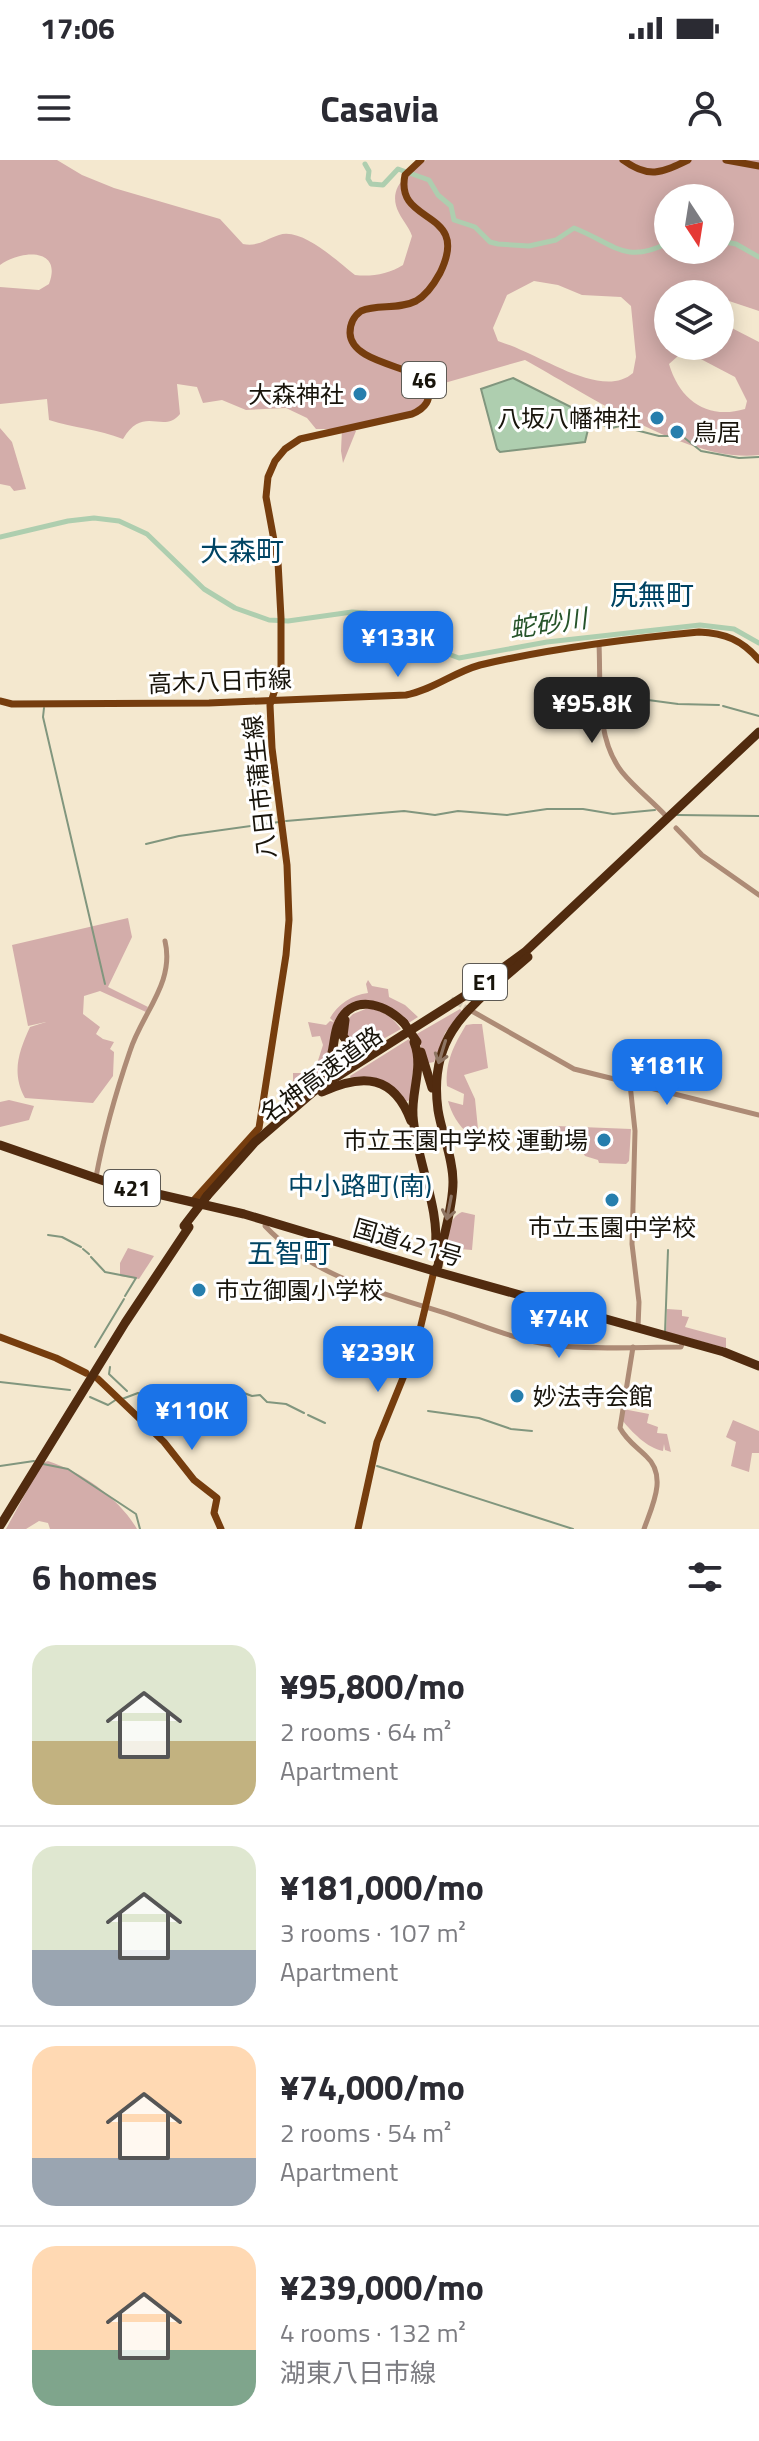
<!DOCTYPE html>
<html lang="en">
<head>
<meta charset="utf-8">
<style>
  :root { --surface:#fff; --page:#f2f2f3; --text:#2b2b33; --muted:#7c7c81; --line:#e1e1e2; --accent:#1a73e8 }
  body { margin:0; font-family:"Titillium Web","Noto Sans JP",sans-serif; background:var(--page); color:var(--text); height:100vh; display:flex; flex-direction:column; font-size:30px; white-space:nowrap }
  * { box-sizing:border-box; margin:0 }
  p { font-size:26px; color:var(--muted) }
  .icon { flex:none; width:44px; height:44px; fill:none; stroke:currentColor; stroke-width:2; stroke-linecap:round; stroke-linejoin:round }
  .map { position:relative; height:1369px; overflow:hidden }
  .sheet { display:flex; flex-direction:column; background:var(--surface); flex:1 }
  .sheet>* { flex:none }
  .needle { width:52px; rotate:168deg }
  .tools { position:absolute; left:654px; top:24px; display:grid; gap:16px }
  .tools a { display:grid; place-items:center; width:80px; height:80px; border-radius:50%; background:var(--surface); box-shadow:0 4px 20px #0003; font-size:40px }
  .price { position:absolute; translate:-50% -68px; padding:0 18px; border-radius:16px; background:var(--accent); color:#fff; font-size:26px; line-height:52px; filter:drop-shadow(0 2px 4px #0008) }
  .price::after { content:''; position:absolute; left:50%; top:48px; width:24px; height:18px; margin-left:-12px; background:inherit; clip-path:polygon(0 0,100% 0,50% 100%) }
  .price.on { background:#222; color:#fff }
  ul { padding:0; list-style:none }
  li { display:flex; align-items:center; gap:24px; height:200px; padding:0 32px }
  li+li { border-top:2px solid var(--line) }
  li span { display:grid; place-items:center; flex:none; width:224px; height:160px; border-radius:24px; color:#555 }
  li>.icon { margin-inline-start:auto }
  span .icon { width:96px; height:96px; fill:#fffc; stroke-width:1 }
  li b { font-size:34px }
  h2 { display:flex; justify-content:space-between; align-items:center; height:96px; padding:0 32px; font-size:34px }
  .status { display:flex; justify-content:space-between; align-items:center; height:56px; padding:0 40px; background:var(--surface); direction:ltr }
  .status svg { height:22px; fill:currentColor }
  header { display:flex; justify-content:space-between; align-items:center; height:104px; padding:0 32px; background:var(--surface); font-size:36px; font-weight:700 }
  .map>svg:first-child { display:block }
  .green { fill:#d3adaa; fill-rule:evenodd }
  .water { fill:#aeceaf; stroke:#81967e; stroke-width:2 }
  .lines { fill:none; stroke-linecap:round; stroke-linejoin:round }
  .stream { stroke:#81967e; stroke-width:2 }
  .river { stroke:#aeceaf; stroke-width:5 }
  .minor-tunnel { stroke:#d3c8b2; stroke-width:5; stroke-dasharray:5 2.5; stroke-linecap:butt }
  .minor { stroke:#ad8b76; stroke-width:5 }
  .major { stroke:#763d0e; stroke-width:7 }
  .highway { stroke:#512b0f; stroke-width:9 }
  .highway-bridge { stroke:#512b0f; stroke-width:9 }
  .oneway { stroke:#8e7563 }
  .poi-dot { fill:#267ead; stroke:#fff; stroke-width:3 }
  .labels { text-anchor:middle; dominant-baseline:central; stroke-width:6; stroke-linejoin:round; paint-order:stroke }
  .shield { fill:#fff; stroke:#5d5a54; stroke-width:2 }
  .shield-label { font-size:22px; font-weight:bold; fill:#18140b }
  .poi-label { font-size:24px; fill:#18140b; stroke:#fff; text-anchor:end }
  .street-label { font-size:24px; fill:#18140b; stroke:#fff }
  .water-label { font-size:26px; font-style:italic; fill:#26542a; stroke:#fff }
  .neighbourhood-label { font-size:26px; fill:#004463; stroke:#fff }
  .quarter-label { font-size:28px; fill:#004463; stroke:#fff }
</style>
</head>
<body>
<div class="status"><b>17:06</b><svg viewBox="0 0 49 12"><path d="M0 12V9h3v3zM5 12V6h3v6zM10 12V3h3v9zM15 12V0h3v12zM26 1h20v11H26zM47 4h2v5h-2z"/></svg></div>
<header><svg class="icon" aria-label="menu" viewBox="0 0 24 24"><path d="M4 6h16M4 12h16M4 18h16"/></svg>Casavia<svg class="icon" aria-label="person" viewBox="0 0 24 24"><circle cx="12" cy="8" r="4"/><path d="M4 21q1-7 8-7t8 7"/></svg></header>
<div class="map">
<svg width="759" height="1369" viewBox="0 0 759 1369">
  <rect width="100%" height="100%" fill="#f4e8cf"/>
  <!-- green -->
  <g class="green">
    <path d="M0 0H57L82 15 114 28 220 59 243 84C258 87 266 79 279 75 302 67 338 102 355 115 371 117 389 114 403 105L412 76C409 67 403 61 399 53 386 28 408 13 426 0H759V151L720 138V134H668V186H720V162L759 182V295C690 304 585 233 525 200L434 226 425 243 411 251 352 268 356 271 343 303 341 291 342 269H316L307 258 286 248 246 250 222 240 203 243 197 227 177 224 180 254C163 275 144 244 123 279 98 269 74 268 49 260L47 239 0 244V127L39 130 49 124C63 87 20 90 0 105ZM668 38H720V90H668ZM534 121 558 125 582 135 621 137 631 146 636 197 633 213C605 238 549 201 521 190 514 186 506 184 498 181L493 168 507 135ZM678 196H695L735 217 747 241 745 249C708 260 680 241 669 204Z"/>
    <path d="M0 268 12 282 26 329 14 331 10 326 0 324Z"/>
    <path d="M611 526 612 532H631L632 558 606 559 605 527Z"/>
    <path d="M128 758 132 777 108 827 148 847 146 852 100 831 84 836 83 854 100 867 96 874 103 879 114 882 110 889 114 892 113 916 93 943 25 938C11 913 19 891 30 867L46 862 28 866 12 785Z"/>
    <path d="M368 820 372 826 388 829 389 837 405 845 418 857 407 864 390 849 351 847 325 907 310 923 293 921V913H314L323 885 320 876 312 877 308 862 326 865 330 861 334 862 330 858C338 844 352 835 368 833L366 824Z"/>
    <path d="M368 848C384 851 391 856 401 869L378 882 355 885 345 875 346 861 353 854Z"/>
    <path d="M460 849 462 851 445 873 434 902 429 903 415 875Z"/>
    <path d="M473 864H482L488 908 464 915 475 939 478 969 469 973C459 968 451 952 448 941L463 945 464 934 447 926C445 902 454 885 466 865Z"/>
    <path d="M409 879 415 892 410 940 405 942 398 932 351 919 350 916Z"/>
    <path d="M9 940 34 946 29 960 0 967V942Z"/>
    <path d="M556 966 631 969 629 1001 626 1004 599 1003 598 1000 585 996 582 991 556 989Z"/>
    <path d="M462 1052 475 1055 472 1090 448 1088C449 1074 448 1058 462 1052Z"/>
    <path d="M128 1088 154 1096 139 1119 120 1116V1103Z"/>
    <path d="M667 1149 682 1150V1156L689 1157 685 1167 726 1178V1188L666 1172Z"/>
    <path d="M623 1249 649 1254 647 1263 658 1267 657 1273 667 1274 671 1292 665 1290 664 1284 663 1291C647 1288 632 1272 622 1260Z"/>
    <path d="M733 1260 759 1271V1293H752L749 1312 731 1306 736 1282 726 1277Z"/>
    <path d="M48 1301C82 1312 119 1338 137 1369H50L48 1363 39 1361 26 1369H6L42 1303Z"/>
  </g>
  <!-- water -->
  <path class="water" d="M513 218 591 257 585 282 500 292 497 289 481 229Z"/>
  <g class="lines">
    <!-- stream -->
    <g class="stream">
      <path d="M592 261 612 268 620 266 659 276H682L701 291 739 298 759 297"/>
      <path d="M633 538 678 544 719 545"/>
      <path d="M723 546 759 556"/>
      <path d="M44 548 43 557 105 824"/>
      <path d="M677 655 759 656"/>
      <path d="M286 661 404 651 435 655 458 651 507 655 547 649H583L613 654 655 650"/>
      <path d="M146 684 179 676 279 662"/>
      <path d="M48 1075 62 1077 81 1087"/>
      <path d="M83 1089 89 1094"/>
      <path d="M91 1097 105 1112 136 1118 125 1136"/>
      <path d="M665 1173 668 1090"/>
      <path d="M95 1187 124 1139"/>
      <path d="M110 1207 109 1214 127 1231"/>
      <path d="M0 1222 70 1230"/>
      <path d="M90 1237 108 1245 117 1239"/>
      <path d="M122 1239 138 1233C178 1250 186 1259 231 1249L236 1239 244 1233 252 1236 260 1235 267 1242 286 1244 304 1253"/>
      <path d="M428 1251 479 1258 511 1269 532 1271"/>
      <path d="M308 1255 325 1263"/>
      <path d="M211 1256 229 1265"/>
      <path d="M43 1304 68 1309 136 1354 140 1369"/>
      <path d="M0 1306 34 1301"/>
      <path d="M377 1306 573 1369"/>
    </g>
    <!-- river -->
    <g class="river">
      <path d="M365 4 369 11 368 19 371 24 383 25 398 9 429 20 438 35 451 46 454 60 475 67 490 82 498 84 529 86 556 80 574 68C613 83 624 105 668 83"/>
      <path d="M720 81 736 84 759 97"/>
      <path d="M0 377 68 361 94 358 119 361 147 374 204 429 235 448 269 460 288 461 352 452 366 453 385 459 424 485 459 498 547 482 700 465 734 469 759 483"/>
    </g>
    <!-- minor-tunnel -->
    <path class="minor-tunnel" d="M451 839 470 850"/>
    <!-- minor -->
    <g class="minor">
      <path d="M599 484C601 525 595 578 622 612 635 628 652 641 666 656"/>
      <path d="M676 668 702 695 759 735"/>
      <path d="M470 850 574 909 759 955"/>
      <path d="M630 924 635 971 632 1084 639 1142 638 1168"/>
      <path d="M96 1017C104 974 116 932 130 891 142 853 175 823 165 781"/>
      <path d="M266 1062 265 1066C314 1118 386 1134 451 1155 484 1166 517 1180 551 1185 592 1190 639 1187 681 1187L683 1181"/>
      <path d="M633 1187 620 1268C627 1281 636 1286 646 1296 668 1316 652 1346 644 1369"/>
    </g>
    <!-- major -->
    <g class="major">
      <path d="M623 0C649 19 661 13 688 0"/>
      <path d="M726 0 759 6"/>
      <path d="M0 541 12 544 209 543 406 535C433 530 454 512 480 505 552 488 625 479 699 472 725 473 742 480 759 500"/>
      <path d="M193 1041 259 968 286 795 289 760 287 705 272 588 270 545 281 511V458L278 402 266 337 268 317 275 301 285 289 300 279 412 254C426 248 431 240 429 225L422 218C403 205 351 201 350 173 350 164 354 156 361 151 378 144 398 150 416 141 427 135 434 124 440 113 472 48 394 66 405 15L421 0"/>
      <path d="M0 1177 56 1198 86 1213"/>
      <path d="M98 1219 164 1282 194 1320 217 1338 214 1353 221 1369"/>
      <path d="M358 1369 377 1282 416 1186 434 1111"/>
    </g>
    <!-- highway -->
    <g class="highway">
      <path d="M345 860 343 876C352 890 364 889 378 884"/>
      <path d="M414 882C424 907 411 931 413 956 416 1000 441 1049 435 1092"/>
      <path d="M421 892 432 928"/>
      <path d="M309 930C316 923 324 914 328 905 334 893 333 880 337 867 350 832 384 843 404 863"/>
      <path d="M322 932C363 913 394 915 411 961"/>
      <path d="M0 985 110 1023 244 1054 434 1111 724 1192 759 1206"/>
      <path d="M207 1036 255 982 313 932 466 835 525 792 759 572"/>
      <path d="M434 1111 438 1106C442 1078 453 1050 453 1022 453 997 442 975 438 950 427 870 475 844 528 797"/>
      <path d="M0 1366 125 1163 189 1067"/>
    </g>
    <!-- highway-bridge -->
    <g class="highway-bridge">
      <path d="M404 863 417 882"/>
      <path d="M184 1066 207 1036"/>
    </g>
  </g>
  <!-- one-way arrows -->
  <defs><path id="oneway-shaft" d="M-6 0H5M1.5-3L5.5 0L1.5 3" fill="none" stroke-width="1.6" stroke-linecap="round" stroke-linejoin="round" transform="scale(2)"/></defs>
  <g class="oneway">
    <use href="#oneway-shaft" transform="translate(442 892) rotate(107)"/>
    <use href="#oneway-shaft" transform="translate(449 1048) rotate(101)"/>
  </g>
  <!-- markers -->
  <g class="poi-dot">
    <circle cx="360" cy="234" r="8"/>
    <circle cx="657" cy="258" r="8"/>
    <circle cx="677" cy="272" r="8"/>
    <circle cx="604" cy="980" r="8"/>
    <circle cx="612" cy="1040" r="8"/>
    <circle cx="199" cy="1130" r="8"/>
    <circle cx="517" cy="1236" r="8"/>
  </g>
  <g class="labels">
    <!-- shield labels -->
    <g class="shield">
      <rect x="402" y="202" width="44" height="36" rx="6"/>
      <rect x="463" y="804" width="44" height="36" rx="6"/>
      <rect x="104" y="1010" width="56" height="36" rx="6"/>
    </g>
    <g class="shield-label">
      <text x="424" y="220">46</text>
      <text x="485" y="822">E1</text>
      <text x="132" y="1028">421</text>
    </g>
    <!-- poi labels -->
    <g class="poi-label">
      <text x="344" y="234">大森神社</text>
      <text x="641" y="258">八坂八幡神社</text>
      <text x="693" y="272" text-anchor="start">鳥居</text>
      <text x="588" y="980">市立玉園中学校 運動場</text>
      <text x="612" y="1067" text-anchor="middle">市立玉園中学校</text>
      <text x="215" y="1130" text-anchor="start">市立御園小学校</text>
      <text x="533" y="1236" text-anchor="start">妙法寺会館</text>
    </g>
    <!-- street labels -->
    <g class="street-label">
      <text transform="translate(220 521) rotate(-2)">高木八日市線</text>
      <text transform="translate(259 627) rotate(-96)">八日市蒲生線</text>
      <text transform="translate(321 914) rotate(-36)">名神高速道路</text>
      <text transform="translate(408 1082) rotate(16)">国道421号</text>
    </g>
    <!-- water labels -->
    <g class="water-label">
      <text transform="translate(548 463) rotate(-8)">蛇砂川</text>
    </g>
    <!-- neighbourhood labels -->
    <g class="neighbourhood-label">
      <text x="360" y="1025">中小路町(南)</text>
    </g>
    <!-- quarter labels -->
    <g class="quarter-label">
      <text x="242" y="390">大森町</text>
      <text x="652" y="434">尻無町</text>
      <text x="289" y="1092">五智町</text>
    </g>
  </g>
</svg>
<div class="tools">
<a><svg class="needle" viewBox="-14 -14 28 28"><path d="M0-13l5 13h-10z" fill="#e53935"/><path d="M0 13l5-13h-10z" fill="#7c7c81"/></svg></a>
<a><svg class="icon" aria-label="layers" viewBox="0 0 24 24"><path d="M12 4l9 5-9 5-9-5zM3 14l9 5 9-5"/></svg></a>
</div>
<b class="price" style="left:398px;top:519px">¥133K</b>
<b class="price on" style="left:592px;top:585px">¥95.8K</b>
<b class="price" style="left:667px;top:947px">¥181K</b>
<b class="price" style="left:559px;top:1200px">¥74K</b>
<b class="price" style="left:378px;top:1234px">¥239K</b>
<b class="price" style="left:192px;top:1292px">¥110K</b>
</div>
<section class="sheet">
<h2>6 homes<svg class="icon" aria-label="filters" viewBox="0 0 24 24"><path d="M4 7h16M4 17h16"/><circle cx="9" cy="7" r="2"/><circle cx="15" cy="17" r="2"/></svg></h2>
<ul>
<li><span style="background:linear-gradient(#dfe7d0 60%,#c2b280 0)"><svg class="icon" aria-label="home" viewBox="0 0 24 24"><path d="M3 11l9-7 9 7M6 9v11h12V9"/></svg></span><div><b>¥95,800/mo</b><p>2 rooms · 64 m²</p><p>Apartment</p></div></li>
<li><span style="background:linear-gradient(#dfe7d0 65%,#9aa5b1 0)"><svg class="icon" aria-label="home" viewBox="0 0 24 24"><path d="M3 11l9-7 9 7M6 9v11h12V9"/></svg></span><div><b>¥181,000/mo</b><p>3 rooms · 107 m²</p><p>Apartment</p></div></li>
<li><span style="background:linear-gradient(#ffd9b3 70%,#9aa5b1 0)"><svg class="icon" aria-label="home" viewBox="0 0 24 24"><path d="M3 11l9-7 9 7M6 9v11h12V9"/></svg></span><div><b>¥74,000/mo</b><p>2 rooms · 54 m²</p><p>Apartment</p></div></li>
<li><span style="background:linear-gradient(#ffd9b3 65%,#7fa58c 0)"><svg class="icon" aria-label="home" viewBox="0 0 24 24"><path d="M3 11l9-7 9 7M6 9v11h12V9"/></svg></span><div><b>¥239,000/mo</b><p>4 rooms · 132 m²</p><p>湖東八日市線</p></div></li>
</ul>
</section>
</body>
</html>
